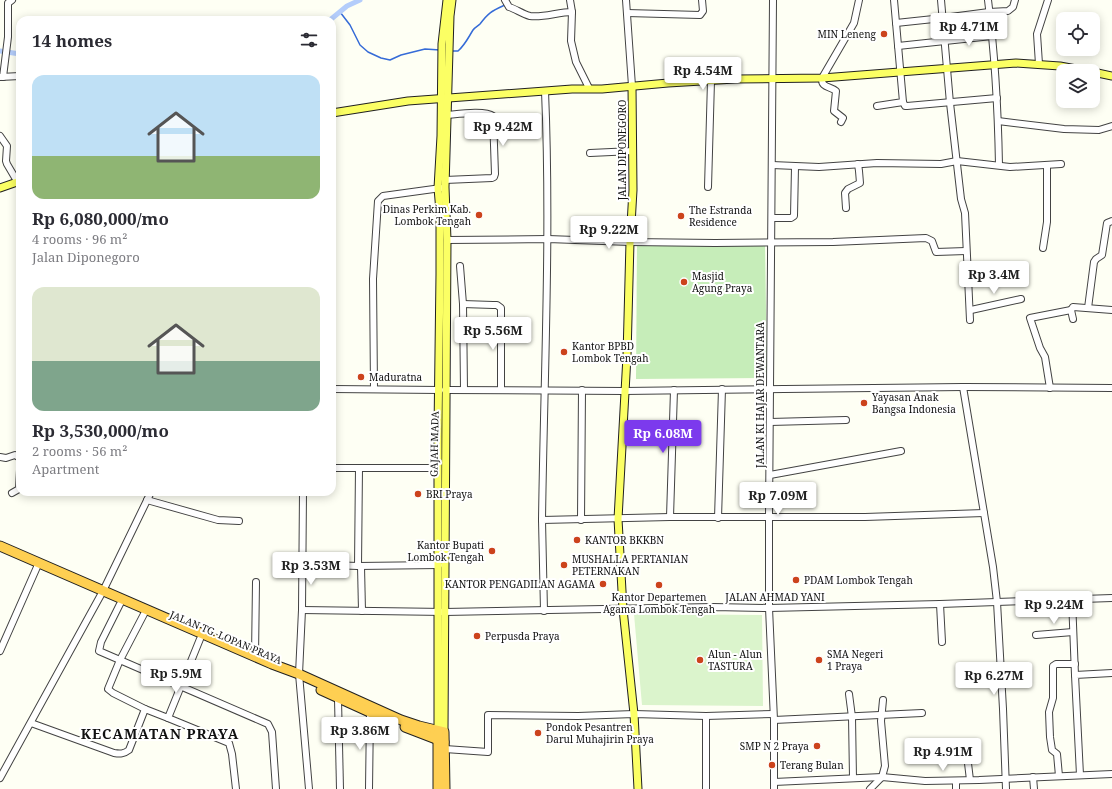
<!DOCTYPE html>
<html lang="en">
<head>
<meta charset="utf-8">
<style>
  :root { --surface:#fff; --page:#f2f2f3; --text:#2b2b33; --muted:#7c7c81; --accent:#7c3aed }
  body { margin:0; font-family:"Noto Serif",serif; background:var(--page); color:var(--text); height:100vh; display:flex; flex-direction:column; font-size:15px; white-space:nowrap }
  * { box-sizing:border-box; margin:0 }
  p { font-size:13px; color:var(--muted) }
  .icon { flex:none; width:22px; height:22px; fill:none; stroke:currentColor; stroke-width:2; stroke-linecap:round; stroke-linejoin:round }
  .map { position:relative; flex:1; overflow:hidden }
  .panel { position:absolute; left:16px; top:16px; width:320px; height:480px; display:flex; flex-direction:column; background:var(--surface); border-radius:12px; box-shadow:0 2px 10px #0003 }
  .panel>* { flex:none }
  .tools { position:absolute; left:1056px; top:12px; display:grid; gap:8px }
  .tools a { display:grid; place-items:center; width:44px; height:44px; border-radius:8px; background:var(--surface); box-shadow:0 2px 10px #0003; font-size:20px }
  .price { position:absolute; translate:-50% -34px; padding:0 9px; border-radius:4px; background:#fff; color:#222; font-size:13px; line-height:26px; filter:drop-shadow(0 1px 2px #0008) }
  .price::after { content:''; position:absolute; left:50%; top:24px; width:12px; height:9px; margin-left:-6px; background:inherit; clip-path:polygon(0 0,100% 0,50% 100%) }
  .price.current { background:var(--accent); color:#fff }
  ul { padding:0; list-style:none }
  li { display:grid; align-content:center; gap:8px; height:212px; padding:0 16px }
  li span { display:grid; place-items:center; height:124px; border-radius:12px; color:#555 }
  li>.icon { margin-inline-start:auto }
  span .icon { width:72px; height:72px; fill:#fffc; stroke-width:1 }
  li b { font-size:17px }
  h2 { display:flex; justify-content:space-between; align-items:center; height:48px; padding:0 16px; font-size:17px }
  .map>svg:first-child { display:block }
  .green { fill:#c6edb9 }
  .pitch { fill:#dbf4cc }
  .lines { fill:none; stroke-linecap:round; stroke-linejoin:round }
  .stream { stroke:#356bd7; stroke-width:1.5 }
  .canal { stroke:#b4cdfb; stroke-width:5 }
  .minor-casing { stroke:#434343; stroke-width:8 }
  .major-casing { stroke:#212121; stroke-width:9 }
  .highway-casing { stroke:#212121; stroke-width:11 }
  .minor { stroke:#fff; stroke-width:6 }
  .major { stroke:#fbff64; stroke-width:7 }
  .highway { stroke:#fecf52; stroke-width:9 }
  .poi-dot { fill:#cc431c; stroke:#fff; stroke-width:1.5 }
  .labels { text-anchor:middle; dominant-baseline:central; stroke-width:4; stroke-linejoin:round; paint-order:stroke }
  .poi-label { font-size:10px; fill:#101010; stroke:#fff; text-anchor:start }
  .street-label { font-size:10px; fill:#101010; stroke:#fff }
  .district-label { font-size:14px; font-weight:bold; letter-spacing:1px; fill:#101010; stroke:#fff }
</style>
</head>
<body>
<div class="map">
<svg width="1112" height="789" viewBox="0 0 1112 789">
  <rect width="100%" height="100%" fill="#fefff4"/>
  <!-- green -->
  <path class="green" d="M637 244H765L767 378 636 379Z"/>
  <!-- pitch -->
  <path class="pitch" d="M634 614 762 615 763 706 642 705Z"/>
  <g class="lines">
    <!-- stream -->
    <g class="stream">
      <path d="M340 12 350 25 360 45 368 52 381 58 390 60 401 55 425 49 440 50"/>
      <path d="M452 51H458C465 45 468 38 473 30 475 27 478 26 480 24 489 12 492 11 505 5"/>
    </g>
    <!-- canal -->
    <g class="canal">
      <path d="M330 20 347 6 360 0"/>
      <path d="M0 51 20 54"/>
    </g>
    <defs>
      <g id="minor">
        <path d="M505 0 509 7C516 9 522 14 530 16 543 18 558 12 572 12"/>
        <path d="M570 0 572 12 571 41 576 62 589 88"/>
        <path d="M626 0 632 86"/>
        <path d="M773 0 769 517V608L774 720V789"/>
        <path d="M941 0 950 103 961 199 965 213 970 320"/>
        <path d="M988 0C995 55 998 110 999 165"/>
        <path d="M627 13 700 15 703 11 702 0"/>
        <path d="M896 23 943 18 989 12 1008 11 1013 7 1015 0"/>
        <path d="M898 46 992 36"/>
        <path d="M1039 64 1037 34 1048 0"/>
        <path d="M0 77 20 76"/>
        <path d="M3 77 8 37V3L12 0"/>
        <path d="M903 102 905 106H907L997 98"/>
        <path d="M877 106 903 102 894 0"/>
        <path d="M998 121 1064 129 1099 130 1112 126"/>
        <path d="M841 122 843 118 834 111 836 91C830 86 821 88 822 78L854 23 859 0"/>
        <path d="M0 136 7 146 6 161 7 164 17 181"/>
        <path d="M590 153 633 151"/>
        <path d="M772 165 819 167 877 163 941 164 957 161 1010 167 1061 164"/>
        <path d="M445 180 492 178 494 177 495 174 493 116C485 110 458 114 447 115"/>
        <path d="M708 187 711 81"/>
        <path d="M846 208 845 193 848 189 860 183 859 171 858 164"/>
        <path d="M772 218H791L794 216 795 167"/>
        <path d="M447 240 548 239 630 242 715 243 833 242 926 238 932 241 936 252 966 251"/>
        <path d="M1043 248 1047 222V165"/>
        <path d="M460 266 463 304 464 390"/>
        <path d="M463 304 493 305H497L501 308V390"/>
        <path d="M1088 308 1094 262 1096 259 1102 255 1107 223 1112 221"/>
        <path d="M971 310 1021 299"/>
        <path d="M1073 319 1071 310 1073 307 1112 310"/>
        <path d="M963 387 993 567 997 602 1003 709 1006 789"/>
        <path d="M1050 388 1045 357 1040 348 1030 318 1071 310"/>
        <path d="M332 389 440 390"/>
        <path d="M374 389 373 279 378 201 383 196 441 188"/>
        <path d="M446 390 624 391 963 387 1112 388"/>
        <path d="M770 422 846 420"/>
        <path d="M0 457 6 458 15 455 20 458"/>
        <path d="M332 468H438"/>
        <path d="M770 475 901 451"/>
        <path d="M303 492 302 610 299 674 309 789"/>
        <path d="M12 493 19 489 20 470"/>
        <path d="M147 500 218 520 239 521"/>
        <path d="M670 517 674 390"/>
        <path d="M718 518 722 389"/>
        <path d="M542 520C544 377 551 234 545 91"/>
        <path d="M581 520 582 390"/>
        <path d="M302 564 358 566 439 565"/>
        <path d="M358 566 359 468"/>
        <path d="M361 566 362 611"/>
        <path d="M1072 599 1075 675"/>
        <path d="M120 604 101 642 99 651 268 724 272 732 276 789"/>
        <path d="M940 604 942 642"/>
        <path d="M302 610 445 612 713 607 769 608 940 604 1112 598"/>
        <path d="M544 611 542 520 670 517H865L984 513"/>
        <path d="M144 614 120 660 108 689 113 693 145 709"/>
        <path d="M1036 635 1073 632"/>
        <path d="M0 651 37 567"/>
        <path d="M255 656 256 582"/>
        <path d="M849 694 852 717"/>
        <path d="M338 699 340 789"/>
        <path d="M706 716V789"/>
        <path d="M852 717 853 778"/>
        <path d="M168 718 229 743 232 754 236 789"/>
        <path d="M774 720 922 713"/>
        <path d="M31 723 114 753C120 754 124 754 129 750L145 709 168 718 200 639"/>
        <path d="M445 749 488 752V715L578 716 634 714 706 716 773 714"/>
        <path d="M967 755 970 780"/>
        <path d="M1080 775 1075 675 1112 673"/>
        <path d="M1059 776 1057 754 1052 750 1050 737 1049 712 1053 698V666L1056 664H1075"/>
        <path d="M1033 777 1034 789"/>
        <path d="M0 778 103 591 151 492"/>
        <path d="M774 782 882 777 925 781 979 780 1112 774"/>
        <path d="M369 789 370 713"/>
        <path d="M870 789 882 777 885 766 881 721 883 700"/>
        <path d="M956 789V781"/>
      </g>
      <g id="major">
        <path d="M1093 72 1112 76"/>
        <path d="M632 86 633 190 630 242 627 356 618 519 623 609 634 714 638 789"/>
        <path d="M332 113 408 101 572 89H602L668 83 735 79 822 78 1016 63 1060 66 1087 71"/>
        <path d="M0 188 20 181"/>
        <path d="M438 730V430L440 274V212L438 188 441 136 442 44 447 0"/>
        <path d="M444 732 447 240 445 187 450 16 452 0"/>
      </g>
      <g id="highway">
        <path d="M0 546 272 664 299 674 401 720 419 726 444 732 445 789"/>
        <path d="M321 690 387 720"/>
        <path d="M405 727 444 742"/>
        <path d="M438 734V789"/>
      </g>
    </defs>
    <!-- minor casing -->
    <use href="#minor" class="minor-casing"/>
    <!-- major casing -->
    <use href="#major" class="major-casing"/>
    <!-- highway casing -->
    <use href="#highway" class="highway-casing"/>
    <!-- minor -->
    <use href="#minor" class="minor"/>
    <!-- major -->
    <use href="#major" class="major"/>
    <!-- highway -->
    <use href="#highway" class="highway"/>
  </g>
  <!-- markers -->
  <g class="poi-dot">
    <circle cx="884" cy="34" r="4"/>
    <circle cx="479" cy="215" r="4"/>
    <circle cx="681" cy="216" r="4"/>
    <circle cx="684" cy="282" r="4"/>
    <circle cx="564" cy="352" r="4"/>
    <circle cx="361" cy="377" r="4"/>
    <circle cx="864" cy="403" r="4"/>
    <circle cx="418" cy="494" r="4"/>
    <circle cx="577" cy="540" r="4"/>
    <circle cx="492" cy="551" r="4"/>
    <circle cx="564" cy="565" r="4"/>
    <circle cx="796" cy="580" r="4"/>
    <circle cx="603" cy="584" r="4"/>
    <circle cx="659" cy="585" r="4"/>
    <circle cx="477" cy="636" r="4"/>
    <circle cx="700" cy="660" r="4"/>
    <circle cx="819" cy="660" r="4"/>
    <circle cx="538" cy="733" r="4"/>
    <circle cx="817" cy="746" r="4"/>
    <circle cx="772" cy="765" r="4"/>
  </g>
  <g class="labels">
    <!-- poi labels -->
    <g class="poi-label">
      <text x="876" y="34" text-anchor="end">MIN Leneng</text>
      <text x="471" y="209" text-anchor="end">Dinas Perkim Kab.<tspan x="471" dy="12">Lombok Tengah</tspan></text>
      <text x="689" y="210">The Estranda<tspan x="689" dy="12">Residence</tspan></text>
      <text x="692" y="276">Masjid<tspan x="692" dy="12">Agung Praya</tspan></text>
      <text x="572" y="346">Kantor BPBD<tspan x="572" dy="12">Lombok Tengah</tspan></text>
      <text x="369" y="377">Maduratna</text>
      <text x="872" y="397">Yayasan Anak<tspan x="872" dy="12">Bangsa Indonesia</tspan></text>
      <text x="426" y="494">BRI Praya</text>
      <text x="585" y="540">KANTOR BKKBN</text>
      <text x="484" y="545" text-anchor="end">Kantor Bupati<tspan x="484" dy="12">Lombok Tengah</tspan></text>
      <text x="572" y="559">MUSHALLA PERTANIAN<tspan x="572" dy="12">PETERNAKAN</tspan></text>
      <text x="804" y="580">PDAM Lombok Tengah</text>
      <text x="595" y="584" text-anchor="end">KANTOR PENGADILAN AGAMA</text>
      <text x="659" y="597" text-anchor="middle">Kantor Departemen<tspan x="659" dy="12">Agama Lombok Tengah</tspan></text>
      <text x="485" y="636">Perpusda Praya</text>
      <text x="708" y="654">Alun - Alun<tspan x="708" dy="12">TASTURA</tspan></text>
      <text x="827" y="654">SMA Negeri<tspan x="827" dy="12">1 Praya</tspan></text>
      <text x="546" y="727">Pondok Pesantren<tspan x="546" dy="12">Darul Muhajirin Praya</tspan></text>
      <text x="809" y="746" text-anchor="end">SMP N 2 Praya</text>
      <text x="780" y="765">Terang Bulan</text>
    </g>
    <!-- street labels -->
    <g class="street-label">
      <text transform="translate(622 150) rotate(-90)">JALAN DIPONEGORO</text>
      <text transform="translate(760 395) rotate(-90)">JALAN KI HAJAR DEWANTARA</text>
      <text transform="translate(434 444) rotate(-89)">GAJAH MADA</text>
      <text x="775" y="597">JALAN AHMAD YANI</text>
      <text transform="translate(226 637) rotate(23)">JALAN TG. LOPAN PRAYA</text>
    </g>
    <!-- district labels -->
    <g class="district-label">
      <text x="160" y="733">KECAMATAN PRAYA</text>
    </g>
  </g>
</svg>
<div class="tools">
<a><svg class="icon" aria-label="locate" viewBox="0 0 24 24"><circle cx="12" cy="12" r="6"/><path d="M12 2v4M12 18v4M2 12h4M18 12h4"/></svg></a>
<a><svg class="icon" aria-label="layers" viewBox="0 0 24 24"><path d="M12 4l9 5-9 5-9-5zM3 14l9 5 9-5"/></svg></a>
</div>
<b class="price" style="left:969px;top:47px">Rp 4.71M</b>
<b class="price" style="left:703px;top:91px">Rp 4.54M</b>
<b class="price" style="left:503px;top:147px">Rp 9.42M</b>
<b class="price" style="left:609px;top:250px">Rp 9.22M</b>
<b class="price" style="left:994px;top:295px">Rp 3.4M</b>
<b class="price" style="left:493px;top:351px">Rp 5.56M</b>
<b class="price current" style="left:663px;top:454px">Rp 6.08M</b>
<b class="price" style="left:778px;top:516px">Rp 7.09M</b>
<b class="price" style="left:311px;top:586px">Rp 3.53M</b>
<b class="price" style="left:1054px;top:625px">Rp 9.24M</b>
<b class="price" style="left:176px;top:694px">Rp 5.9M</b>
<b class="price" style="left:994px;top:696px">Rp 6.27M</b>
<b class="price" style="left:360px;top:751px">Rp 3.86M</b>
<b class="price" style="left:943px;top:772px">Rp 4.91M</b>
<section class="panel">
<h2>14 homes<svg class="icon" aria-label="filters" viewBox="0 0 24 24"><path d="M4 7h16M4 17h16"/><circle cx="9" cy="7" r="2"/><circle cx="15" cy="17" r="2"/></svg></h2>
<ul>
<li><span style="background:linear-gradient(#bfe0f5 65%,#8fb573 0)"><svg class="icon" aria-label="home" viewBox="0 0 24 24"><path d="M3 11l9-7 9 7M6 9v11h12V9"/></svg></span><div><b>Rp 6,080,000/mo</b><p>4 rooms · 96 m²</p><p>Jalan Diponegoro</p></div></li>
<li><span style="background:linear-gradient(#dfe7d0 60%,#7fa58c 0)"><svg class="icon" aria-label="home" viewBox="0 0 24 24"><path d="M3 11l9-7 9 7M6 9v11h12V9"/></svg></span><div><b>Rp 3,530,000/mo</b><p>2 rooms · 56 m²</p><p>Apartment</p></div></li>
</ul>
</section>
</div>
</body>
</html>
